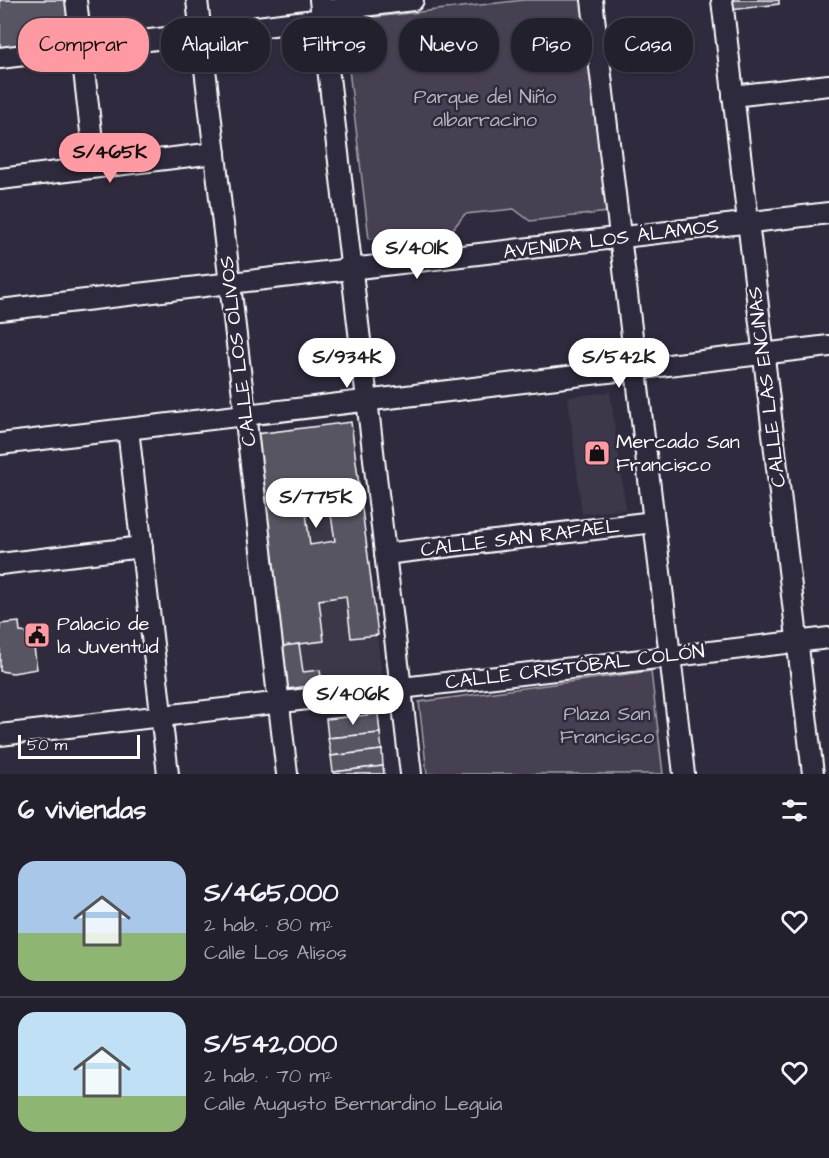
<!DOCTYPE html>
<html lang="es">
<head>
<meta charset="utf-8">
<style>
  :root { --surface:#23202e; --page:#2f2d3a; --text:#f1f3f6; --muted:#a3a3aa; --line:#403e4a; --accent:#ff9aa2 }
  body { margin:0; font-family:"Architects Daughter",sans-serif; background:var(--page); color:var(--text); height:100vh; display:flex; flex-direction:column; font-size:22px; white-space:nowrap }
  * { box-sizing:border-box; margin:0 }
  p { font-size:20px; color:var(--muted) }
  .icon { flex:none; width:33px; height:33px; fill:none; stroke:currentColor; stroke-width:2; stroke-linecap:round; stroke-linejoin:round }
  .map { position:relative; height:774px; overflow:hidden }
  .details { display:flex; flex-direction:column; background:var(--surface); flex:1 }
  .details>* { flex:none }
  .banner { position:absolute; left:18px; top:18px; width:794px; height:54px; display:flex; gap:12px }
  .scale { position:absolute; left:18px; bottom:15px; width:122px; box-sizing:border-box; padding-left:6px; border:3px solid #fff; border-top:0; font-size:16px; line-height:21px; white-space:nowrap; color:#fff; -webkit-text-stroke:4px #2f2a3d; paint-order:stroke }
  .price { position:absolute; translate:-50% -51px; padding:0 14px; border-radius:21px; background:#fff; color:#222; font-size:20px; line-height:39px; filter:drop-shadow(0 2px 3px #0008) }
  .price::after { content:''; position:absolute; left:50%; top:36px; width:18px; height:14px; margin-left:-9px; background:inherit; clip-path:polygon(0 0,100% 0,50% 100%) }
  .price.on { background:var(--accent); color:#111 }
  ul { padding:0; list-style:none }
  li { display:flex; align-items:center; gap:18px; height:150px; padding:0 18px }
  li+li { border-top:2px solid var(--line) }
  li span { display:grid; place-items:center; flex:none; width:168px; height:120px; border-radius:18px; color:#555 }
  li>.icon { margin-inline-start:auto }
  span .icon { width:72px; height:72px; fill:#fffc; stroke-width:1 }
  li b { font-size:26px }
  h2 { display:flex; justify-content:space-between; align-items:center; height:72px; padding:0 18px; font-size:26px }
  .chip { padding:0 21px; border-radius:24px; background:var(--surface); box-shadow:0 2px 4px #0004,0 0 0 2px var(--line); font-size:21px; line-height:54px }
  .chip.on { background:var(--accent); color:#111 }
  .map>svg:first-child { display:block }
  .built { fill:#3c3749 }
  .green { fill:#464152; stroke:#a2a0a8; stroke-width:1.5 }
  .building { fill:#595564; stroke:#fff; stroke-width:1.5; fill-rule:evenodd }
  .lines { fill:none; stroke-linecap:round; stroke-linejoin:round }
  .minor-casing { stroke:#fff; stroke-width:24 }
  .minor { stroke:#2f2a3d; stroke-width:20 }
  .labels { text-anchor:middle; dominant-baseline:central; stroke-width:5; stroke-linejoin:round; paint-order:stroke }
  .park-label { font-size:20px; fill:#b5b3ba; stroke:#2f2a3d }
  .street-label { font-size:20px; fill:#fff; stroke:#2f2a3d }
  .poi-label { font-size:20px; fill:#fff; stroke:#2f2a3d; text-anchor:start }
</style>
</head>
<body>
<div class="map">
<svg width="829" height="774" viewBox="0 0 829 774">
  <rect width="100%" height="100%" fill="#2f2a3d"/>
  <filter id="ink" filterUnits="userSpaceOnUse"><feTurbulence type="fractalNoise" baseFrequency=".0167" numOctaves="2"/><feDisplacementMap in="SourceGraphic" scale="12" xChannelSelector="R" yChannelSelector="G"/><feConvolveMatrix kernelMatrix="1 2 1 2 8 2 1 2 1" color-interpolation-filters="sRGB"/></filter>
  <g filter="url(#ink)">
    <!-- built -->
    <g class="built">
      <path d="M610 392 626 509 582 514 568 397Z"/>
      <path d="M351 422 382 677 288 689 256 434Z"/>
    </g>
    <!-- green -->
    <g class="green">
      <path d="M524 0H587L608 212 530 221 514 209 465 214 452 230 369 239 344 27 349 20Z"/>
      <path d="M651 671 663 774H427L419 702Z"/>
    </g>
    <!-- building -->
    <g class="building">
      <path d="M0 0H68L71 19 35 23 38 46 0 51Z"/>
      <path d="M730 0H779V4L731 10Z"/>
      <path d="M351 422 378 635 351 638 346 596 319 600 324 641 283 646 256 434ZM329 502 335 541 310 545 305 505Z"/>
      <path d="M19 622 20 632 32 633 37 669 13 673 0 671V624Z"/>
      <path d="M299 644 303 672 320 670 322 684 288 689 283 646Z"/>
      <path d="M378 714 380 733 328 738 326 719Z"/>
      <path d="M380 733 382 750 331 756 328 738Z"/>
      <path d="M382 750 383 766 333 772 331 756Z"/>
      <path d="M383 766 384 774H334L333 772Z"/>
    </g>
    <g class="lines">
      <defs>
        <g id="minor">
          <path d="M76 0 95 167"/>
          <path d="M197 0 287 774"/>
          <path d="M320 0 411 774"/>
          <path d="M592 0 684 774"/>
          <path d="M722 0 813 774"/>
          <path d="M322 11 413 0"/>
          <path d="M0 58 323 19"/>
          <path d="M733 96 829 85"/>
          <path d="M0 179 215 153"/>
          <path d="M0 310 829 213"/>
          <path d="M128 429 168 774"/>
          <path d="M0 444 829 346"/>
          <path d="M385 554 654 522"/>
          <path d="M0 564 142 547"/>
          <path d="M0 735 829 638"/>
        </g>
      </defs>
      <!-- minor casing -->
      <use href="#minor" class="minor-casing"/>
      <!-- minor -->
      <use href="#minor" class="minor"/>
    </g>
  </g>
  <!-- icons -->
  <defs>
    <symbol id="shop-square" viewBox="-11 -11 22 22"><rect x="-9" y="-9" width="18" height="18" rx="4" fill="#ff9aa2" stroke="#2f2a3d"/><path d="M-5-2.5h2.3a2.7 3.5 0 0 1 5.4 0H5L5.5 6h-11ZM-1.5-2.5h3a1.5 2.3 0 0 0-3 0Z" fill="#111"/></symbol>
    <symbol id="civic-square" viewBox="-11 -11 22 22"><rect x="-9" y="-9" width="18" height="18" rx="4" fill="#ff9aa2" stroke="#2f2a3d"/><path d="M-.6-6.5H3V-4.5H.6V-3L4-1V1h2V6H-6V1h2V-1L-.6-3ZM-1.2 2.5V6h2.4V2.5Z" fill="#111"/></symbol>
  </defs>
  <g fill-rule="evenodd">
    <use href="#shop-square" x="582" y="438" width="30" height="30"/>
    <use href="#civic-square" x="22" y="620" width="30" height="30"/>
  </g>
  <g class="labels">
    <!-- park labels -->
    <g class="park-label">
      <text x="485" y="97">Parque del Niño<tspan x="485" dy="23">albarracino</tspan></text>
      <text x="607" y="714">Plaza San<tspan x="607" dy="23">Francisco</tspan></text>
    </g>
    <!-- street labels -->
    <g class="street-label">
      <text transform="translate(611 239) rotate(-7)">AVENIDA LOS ÁLAMOS</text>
      <text transform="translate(238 351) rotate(-97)">CALLE LOS OLIVOS</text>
      <text transform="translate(767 387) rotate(-97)">CALLE LAS ENCINAS</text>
      <text transform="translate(520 538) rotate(-7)">CALLE SAN RAFAEL</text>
      <text transform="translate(575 667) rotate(-7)">CALLE CRISTÓBAL COLÓN</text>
    </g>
    <!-- poi labels -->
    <g class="poi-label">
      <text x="616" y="442">Mercado San<tspan x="616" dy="23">Francisco</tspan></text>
      <text x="57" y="624">Palacio de<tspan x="57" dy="23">la Juventud</tspan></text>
    </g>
  </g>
</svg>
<div class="scale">50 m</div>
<b class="price on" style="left:110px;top:184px">S/465K</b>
<b class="price" style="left:417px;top:280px">S/401K</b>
<b class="price" style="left:347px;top:389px">S/934K</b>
<b class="price" style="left:619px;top:389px">S/542K</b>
<b class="price" style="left:316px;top:529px">S/775K</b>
<b class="price" style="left:353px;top:726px">S/406K</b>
<div class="banner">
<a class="chip on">Comprar</a>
<a class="chip">Alquilar</a>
<a class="chip">Filtros</a>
<a class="chip">Nuevo</a>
<a class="chip">Piso</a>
<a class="chip">Casa</a>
</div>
</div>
<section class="details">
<h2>6 viviendas<svg class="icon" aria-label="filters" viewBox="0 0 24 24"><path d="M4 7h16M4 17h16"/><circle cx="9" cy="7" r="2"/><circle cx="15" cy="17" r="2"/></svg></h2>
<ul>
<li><span style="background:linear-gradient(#a9c7e8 60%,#8fb573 0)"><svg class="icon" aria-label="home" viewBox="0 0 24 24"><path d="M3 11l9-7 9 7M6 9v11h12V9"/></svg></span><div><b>S/465,000</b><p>2 hab. · 80 m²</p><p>Calle Los Alisos</p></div><svg class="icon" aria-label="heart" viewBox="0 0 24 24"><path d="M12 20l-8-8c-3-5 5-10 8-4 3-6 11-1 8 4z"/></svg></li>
<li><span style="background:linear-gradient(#bfe0f5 70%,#8fb573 0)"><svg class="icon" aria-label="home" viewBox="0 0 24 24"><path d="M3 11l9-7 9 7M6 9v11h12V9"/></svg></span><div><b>S/542,000</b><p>2 hab. · 70 m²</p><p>Calle Augusto Bernardino Leguía</p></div><svg class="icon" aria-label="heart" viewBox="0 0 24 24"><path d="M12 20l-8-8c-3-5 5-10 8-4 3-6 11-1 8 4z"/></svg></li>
</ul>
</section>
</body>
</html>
